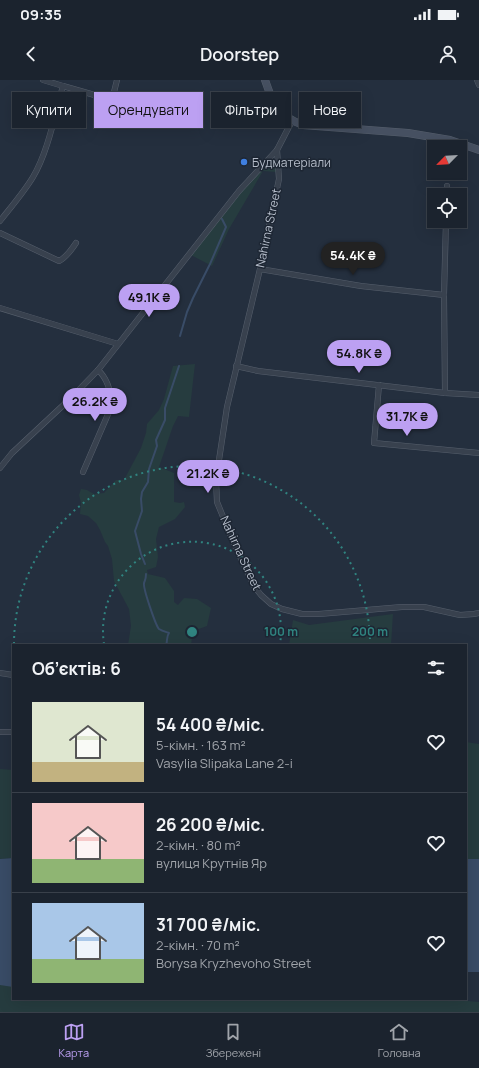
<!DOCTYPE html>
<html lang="uk">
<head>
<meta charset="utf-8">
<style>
  :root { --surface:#1b232e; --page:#242b36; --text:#f1f3f6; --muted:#a0a4aa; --line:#39404a; --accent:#bca0f2 }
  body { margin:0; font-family:Manrope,sans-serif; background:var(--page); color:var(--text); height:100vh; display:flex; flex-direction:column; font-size:15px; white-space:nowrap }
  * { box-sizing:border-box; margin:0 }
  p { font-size:13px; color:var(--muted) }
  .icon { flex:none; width:22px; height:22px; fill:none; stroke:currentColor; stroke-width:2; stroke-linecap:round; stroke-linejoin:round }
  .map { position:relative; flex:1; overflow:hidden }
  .panel { position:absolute; left:12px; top:564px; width:455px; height:356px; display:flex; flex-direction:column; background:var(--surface); border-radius:0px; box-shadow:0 4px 16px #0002,0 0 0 1px var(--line) }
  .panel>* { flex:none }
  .hud { position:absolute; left:12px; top:12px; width:455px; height:36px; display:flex; gap:8px }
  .needle { width:26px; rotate:246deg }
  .buttons { position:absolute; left:427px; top:60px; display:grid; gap:8px }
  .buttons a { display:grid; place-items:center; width:40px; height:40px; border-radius:0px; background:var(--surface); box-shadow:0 4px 16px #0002,0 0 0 1px var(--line); font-size:20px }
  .price { position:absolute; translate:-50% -34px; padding:0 9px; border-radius:14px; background:var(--accent); color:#111; font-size:13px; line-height:26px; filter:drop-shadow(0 1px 2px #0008) }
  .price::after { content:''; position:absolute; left:50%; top:24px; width:12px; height:9px; margin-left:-6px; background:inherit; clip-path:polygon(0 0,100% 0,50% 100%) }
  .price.on { background:#222; color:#fff }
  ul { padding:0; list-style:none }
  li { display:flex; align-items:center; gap:12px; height:100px; padding:0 20px }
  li+li { border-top:1px solid var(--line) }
  li span { display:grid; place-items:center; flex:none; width:112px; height:80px; border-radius:0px; color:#555 }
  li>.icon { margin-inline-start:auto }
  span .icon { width:48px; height:48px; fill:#fffc; stroke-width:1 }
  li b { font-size:17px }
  h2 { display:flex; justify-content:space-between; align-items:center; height:48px; padding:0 20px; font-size:17px }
  .chip { padding:0 14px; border-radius:0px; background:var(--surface); box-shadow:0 4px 16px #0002,0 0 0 1px var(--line); font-size:14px; line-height:36px }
  .chip.on { background:var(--accent); color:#111 }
  .status { display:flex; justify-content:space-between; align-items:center; height:28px; padding:0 20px; background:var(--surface); direction:ltr }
  .status svg { height:11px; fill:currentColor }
  header { display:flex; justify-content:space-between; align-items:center; height:52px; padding:0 20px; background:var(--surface); font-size:18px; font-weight:600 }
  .dock { display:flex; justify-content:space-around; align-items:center; height:56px; border-top:1px solid var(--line); background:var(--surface); font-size:11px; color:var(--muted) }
  .dock a { display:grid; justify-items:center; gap:2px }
  .dock .on { color:var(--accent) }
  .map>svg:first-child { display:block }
  .green { fill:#263c3f }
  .water { fill:#394c67 }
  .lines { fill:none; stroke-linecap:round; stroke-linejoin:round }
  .stream { stroke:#394c67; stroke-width:2 }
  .street-casing { stroke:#565f6c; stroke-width:6 }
  .secondary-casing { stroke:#565f6c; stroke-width:8 }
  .street { stroke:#38414e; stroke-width:5 }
  .secondary { stroke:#465061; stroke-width:7 }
  .ring { fill:none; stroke:#308480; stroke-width:2; stroke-dasharray:2 4 }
  .shop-dot { fill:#3f7fe0; stroke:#1d2633; stroke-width:1.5 }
  .labels { text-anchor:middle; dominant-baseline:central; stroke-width:3; stroke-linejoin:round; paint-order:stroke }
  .poi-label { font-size:12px; fill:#b4bcc9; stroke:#1d2633; text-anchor:start }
  .street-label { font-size:12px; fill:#b4bcc9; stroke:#1d2633 }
  .centre { fill:#308480; stroke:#1d2633; stroke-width:2 }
  .ring-label { font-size:12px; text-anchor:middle; font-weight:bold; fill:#308480; stroke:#1d2633; stroke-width:3; stroke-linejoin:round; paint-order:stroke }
</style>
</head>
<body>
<div class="status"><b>09:35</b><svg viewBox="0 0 49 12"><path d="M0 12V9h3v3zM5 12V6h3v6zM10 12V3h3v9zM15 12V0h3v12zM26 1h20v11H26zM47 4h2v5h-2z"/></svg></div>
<header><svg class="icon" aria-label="back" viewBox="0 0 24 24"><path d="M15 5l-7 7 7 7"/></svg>Doorstep<svg class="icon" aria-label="person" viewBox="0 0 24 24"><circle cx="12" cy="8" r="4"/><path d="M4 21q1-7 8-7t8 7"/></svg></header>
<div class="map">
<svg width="479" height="932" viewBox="0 0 479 932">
  <rect width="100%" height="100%" fill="#242f3e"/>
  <!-- green -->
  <g class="green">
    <path d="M271 82 277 92 263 91 229 149 212 186 189 174 266 83Z"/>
    <path d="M195 284 189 337 178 336 173 346 159 387 174 393V422L180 423 184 422 185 427 175 439 159 447 156 459 158 477 156 487 147 490 148 494 165 498 174 511V522L178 525 184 518 197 519 211 528 207 546 193 551 191 565H128L131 546 129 529 114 501 112 479 108 466 105 462 100 450 96 443 88 436 80 434 81 423 79 415 81 409 87 410 94 414 104 413 116 400H124L141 368 146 353 147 344 159 330 164 319 173 286Z"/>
    <path d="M393 534 391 565H289L293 540 309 545Z"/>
    <path d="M466 662 479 664V779H466Z"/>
    <path d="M0 689 13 690V778L0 779Z"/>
    <path d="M0 893 13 896V919H447L479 922V932H0Z"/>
  </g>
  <!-- water -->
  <g class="water">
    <path d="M13 778V907L0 905V779Z"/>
    <rect x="466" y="779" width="13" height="113"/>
  </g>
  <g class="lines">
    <!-- stream -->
    <g class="stream">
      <path d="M180 256 187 232 193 218 210 184 226 147 222 139"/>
      <path d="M145 484 141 474 135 451 142 431 141 419 142 412 148 402 149 389 157 366 156 360 165 340V328L179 286"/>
      <path d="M146 494C146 499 145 500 144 503 143 509 156 546 159 549 162 551 166 552 169 553 166 557 168 560 166 565"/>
    </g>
    <defs>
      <g id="street">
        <path d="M43 0 63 6"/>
        <path d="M477 0 479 5"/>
        <path d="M277 70 279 99 260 189 227 327 216 400 217 422 235 466 254 506 261 515 271 524 282 529 302 534H319L402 527H424L460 535 474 534 479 533"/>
        <path d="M447 115V106"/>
        <path d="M0 141C11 127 24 112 33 97 48 72 55 34 63 6L112 20 117 0"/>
        <path d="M0 153 59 181C67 177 71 170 76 163"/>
        <path d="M260 189 361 206 444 215"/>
        <path d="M0 228 118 264"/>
        <path d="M236 286 258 291 445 313 479 315"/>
        <path d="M379 305 374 363 479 373"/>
        <path d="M445 313 444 215 446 141"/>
        <path d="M0 388 12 373 72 317 98 290 239 111 277 70 292 41"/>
        <path d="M83 392 112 325C111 312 108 299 98 290"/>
        <path d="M0 593 13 595"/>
        <path d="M0 652H13"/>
      </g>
      <path id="secondary" d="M265 0C273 24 278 36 303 45L408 53 450 60 479 70"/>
    </defs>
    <!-- street casing -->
    <use href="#street" class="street-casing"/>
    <!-- secondary casing -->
    <use href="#secondary" class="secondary-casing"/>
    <!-- street -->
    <use href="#street" class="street"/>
    <!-- secondary -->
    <use href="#secondary" class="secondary"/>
  </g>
  <!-- distance rings -->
  <g class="ring">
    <path d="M104 564A89 89 0 1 1 280 564"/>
    <path d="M14 564A178 178 0 1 1 370 564"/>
  </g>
  <!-- markers -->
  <circle class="shop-dot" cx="244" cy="82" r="4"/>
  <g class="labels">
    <!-- poi labels -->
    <g class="poi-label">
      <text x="252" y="82">Будматеріали</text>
    </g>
    <!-- street labels -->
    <g class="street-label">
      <text transform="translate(268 148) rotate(-78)">Nahirna Street</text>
      <text transform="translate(241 473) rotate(65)">Nahirna Street</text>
    </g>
  </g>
  <circle cx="192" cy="552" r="6" class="centre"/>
  <g class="ring-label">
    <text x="281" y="556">100 m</text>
    <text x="370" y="556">200 m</text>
  </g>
</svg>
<div class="buttons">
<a><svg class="needle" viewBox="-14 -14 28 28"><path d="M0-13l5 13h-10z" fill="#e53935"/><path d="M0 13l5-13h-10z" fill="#a0a4aa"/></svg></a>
<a><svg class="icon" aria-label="locate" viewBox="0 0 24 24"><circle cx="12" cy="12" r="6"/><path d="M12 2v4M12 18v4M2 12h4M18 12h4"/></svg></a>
</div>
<b class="price on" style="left:353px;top:196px">54.4K ₴</b>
<b class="price" style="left:149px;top:238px">49.1K ₴</b>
<b class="price" style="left:359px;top:294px">54.8K ₴</b>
<b class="price" style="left:95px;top:342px">26.2K ₴</b>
<b class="price" style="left:407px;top:357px">31.7K ₴</b>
<b class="price" style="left:208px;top:414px">21.2K ₴</b>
<div class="hud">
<a class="chip">Купити</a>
<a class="chip on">Орендувати</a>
<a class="chip">Фільтри</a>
<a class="chip">Нове</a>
</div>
<section class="panel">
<h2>Об’єктів: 6<svg class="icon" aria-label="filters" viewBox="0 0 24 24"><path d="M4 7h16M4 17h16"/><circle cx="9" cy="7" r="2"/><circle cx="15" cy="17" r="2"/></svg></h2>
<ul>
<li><span style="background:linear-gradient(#dfe7d0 75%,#c2b280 0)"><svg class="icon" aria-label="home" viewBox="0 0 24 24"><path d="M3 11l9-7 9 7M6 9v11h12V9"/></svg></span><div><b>54 400 ₴/міс.</b><p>5-кімн. · 163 m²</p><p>Vasylia Slipaka Lane 2-i</p></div><svg class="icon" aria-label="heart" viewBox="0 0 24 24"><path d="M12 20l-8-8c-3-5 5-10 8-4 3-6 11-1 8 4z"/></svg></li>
<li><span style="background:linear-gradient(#f6c9c9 70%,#8fb573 0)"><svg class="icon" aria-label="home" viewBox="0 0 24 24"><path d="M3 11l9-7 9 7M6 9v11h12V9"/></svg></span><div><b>26 200 ₴/міс.</b><p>2-кімн. · 80 m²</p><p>вулиця Крутнів Яр</p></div><svg class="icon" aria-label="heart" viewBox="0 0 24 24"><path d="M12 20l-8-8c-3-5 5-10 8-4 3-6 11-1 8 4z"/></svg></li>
<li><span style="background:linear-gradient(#a9c7e8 70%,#8fb573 0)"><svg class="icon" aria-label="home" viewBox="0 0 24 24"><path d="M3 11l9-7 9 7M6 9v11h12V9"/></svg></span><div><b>31 700 ₴/міс.</b><p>2-кімн. · 70 m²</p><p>Borysa Kryzhevoho Street</p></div><svg class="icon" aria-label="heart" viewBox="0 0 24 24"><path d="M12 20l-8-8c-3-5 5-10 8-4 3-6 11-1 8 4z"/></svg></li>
</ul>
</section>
</div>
<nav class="dock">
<a class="on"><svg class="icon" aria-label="map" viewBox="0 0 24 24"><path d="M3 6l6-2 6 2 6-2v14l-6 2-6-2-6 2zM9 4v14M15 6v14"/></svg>Карта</a>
<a><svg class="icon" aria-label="saved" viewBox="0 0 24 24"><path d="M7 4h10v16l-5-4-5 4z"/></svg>Збережені</a>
<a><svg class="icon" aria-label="home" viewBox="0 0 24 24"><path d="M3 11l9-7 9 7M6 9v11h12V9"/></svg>Головна</a>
</nav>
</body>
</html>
